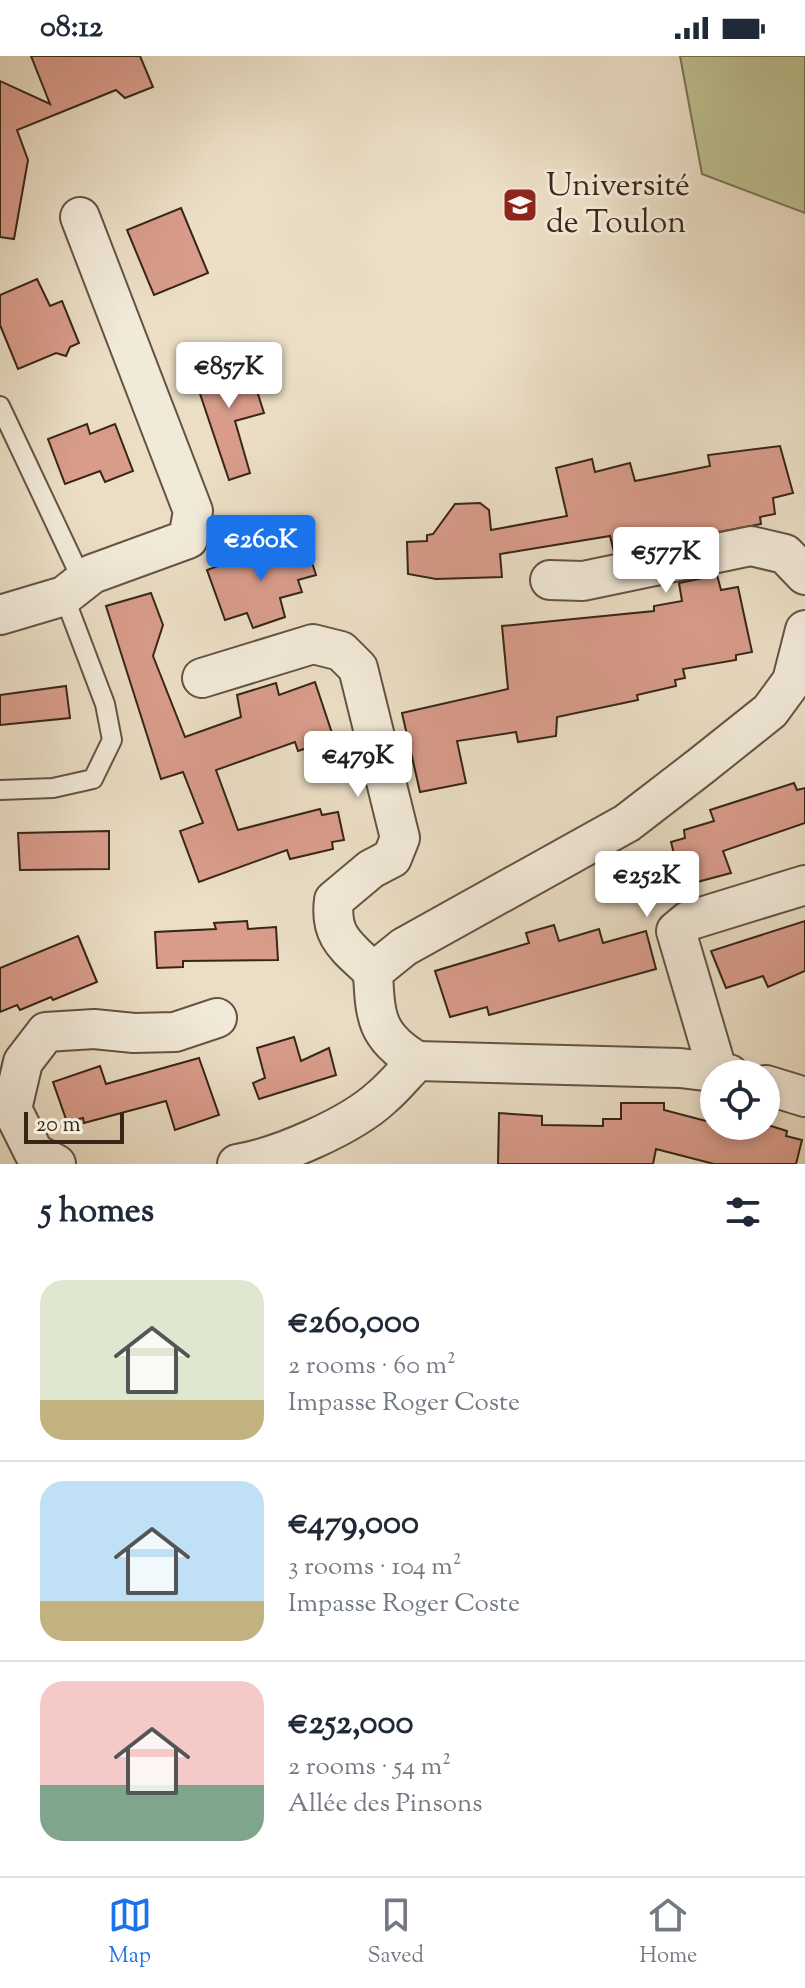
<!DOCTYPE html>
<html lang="en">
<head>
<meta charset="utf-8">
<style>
  :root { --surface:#fff; --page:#f2f2f3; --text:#1f2937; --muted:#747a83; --line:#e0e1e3; --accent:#1a73e8 }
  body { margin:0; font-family:"Sorts Mill Goudy",serif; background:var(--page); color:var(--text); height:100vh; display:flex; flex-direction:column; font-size:30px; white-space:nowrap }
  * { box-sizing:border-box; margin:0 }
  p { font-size:26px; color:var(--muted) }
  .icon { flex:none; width:44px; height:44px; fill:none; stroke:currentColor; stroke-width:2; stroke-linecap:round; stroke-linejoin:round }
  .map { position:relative; height:1108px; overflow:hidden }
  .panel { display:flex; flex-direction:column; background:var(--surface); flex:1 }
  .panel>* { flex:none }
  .buttons { position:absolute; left:700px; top:1004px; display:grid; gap:16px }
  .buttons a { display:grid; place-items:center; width:80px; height:80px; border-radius:50%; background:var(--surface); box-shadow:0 4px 12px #0003; font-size:40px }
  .scale { position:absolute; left:24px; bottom:20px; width:100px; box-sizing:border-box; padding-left:8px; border:4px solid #372618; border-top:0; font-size:22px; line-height:28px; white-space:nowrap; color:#372618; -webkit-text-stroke:6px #f2ead9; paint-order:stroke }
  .price { position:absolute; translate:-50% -68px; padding:0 18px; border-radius:8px; background:#fff; color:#222; font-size:26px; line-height:52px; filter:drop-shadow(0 2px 4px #0008) }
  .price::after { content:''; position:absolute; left:50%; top:48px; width:24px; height:18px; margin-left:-12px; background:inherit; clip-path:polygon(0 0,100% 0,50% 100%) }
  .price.active { background:var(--accent); color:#fff }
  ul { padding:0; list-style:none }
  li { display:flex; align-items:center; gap:24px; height:200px; padding:0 40px }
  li+li { border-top:2px solid var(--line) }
  li span { display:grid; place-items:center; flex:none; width:224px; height:160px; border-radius:24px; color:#555 }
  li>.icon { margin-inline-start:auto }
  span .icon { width:96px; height:96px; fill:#fffc; stroke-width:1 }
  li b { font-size:34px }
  h2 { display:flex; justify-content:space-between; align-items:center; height:96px; padding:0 40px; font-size:34px }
  .status { display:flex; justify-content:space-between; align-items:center; height:56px; padding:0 40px; background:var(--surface); direction:ltr }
  .status svg { height:22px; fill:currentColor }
  .tab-bar { display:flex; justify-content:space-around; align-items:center; height:112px; border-top:2px solid var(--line); background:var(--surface); font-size:22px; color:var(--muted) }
  .tab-bar a { display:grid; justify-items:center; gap:4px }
  .tab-bar .active { color:var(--accent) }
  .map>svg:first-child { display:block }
  .green { fill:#bdc090; stroke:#7a7354; stroke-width:2 }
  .building { fill:#d99c8b; stroke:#372618; stroke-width:2 }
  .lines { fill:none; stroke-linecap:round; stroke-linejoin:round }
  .lane-casing { stroke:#645443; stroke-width:22 }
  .street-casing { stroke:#645443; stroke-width:42 }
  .lane { stroke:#f2ead9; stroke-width:18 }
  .street { stroke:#f2ead9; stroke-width:38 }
  .labels { text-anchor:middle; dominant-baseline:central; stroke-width:6; stroke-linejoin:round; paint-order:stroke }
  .poi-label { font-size:32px; fill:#372618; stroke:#f2ead9; text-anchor:start }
</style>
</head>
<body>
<div class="status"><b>08:12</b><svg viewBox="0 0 49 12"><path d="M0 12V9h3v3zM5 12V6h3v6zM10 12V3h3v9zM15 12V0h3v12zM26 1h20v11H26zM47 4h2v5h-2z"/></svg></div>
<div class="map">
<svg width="805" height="1108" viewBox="0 0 805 1108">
  <rect width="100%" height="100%" fill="#ebdec5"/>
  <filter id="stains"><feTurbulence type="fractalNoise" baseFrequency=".0025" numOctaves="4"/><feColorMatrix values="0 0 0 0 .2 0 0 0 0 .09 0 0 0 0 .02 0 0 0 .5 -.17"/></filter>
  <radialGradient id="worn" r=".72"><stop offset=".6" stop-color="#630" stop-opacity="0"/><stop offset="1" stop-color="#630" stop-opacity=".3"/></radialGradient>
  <!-- green -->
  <path class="green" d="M680 0H805V157L702 118Z"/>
  <!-- building -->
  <g class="building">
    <path d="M31 0H140L153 31 125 42 116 34 17 74 28 104 14 183 0 181V25L50 48Z"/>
    <path d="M181 152 208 217 154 239 127 174Z"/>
    <path d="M37 223 50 250 62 245 79 287 70 291 66 300 56 297 18 313 0 269V239Z"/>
    <path d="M247 304 264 357 235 365 250 417 229 424 193 317Z"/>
    <path d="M87 368 90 378 115 368 133 415 105 426 100 415 65 428 48 383Z"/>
    <path d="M780 390 793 437 773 442 775 458 760 461 761 468 614 496 610 480 500 498 502 521 436 523 408 518 407 486 427 485V479L433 478 455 448 480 447 489 454 491 474 567 460 556 412 592 403 595 416 630 407 635 425 710 410 708 399Z"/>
    <path d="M305 485 316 519 298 524 302 536 280 542 285 561 253 572 247 557 225 564 207 514 247 499 249 505Z"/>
    <path d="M717 519 721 534 738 531 752 596 736 599V604L683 613 685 622 675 624 676 630 637 639 638 644 557 661 556 680 518 686 516 676 457 685 466 727 420 736 402 657 508 633 502 570 654 555V550L682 545 679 527Z"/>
    <path d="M151 537 163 569 153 600 185 681 241 661 237 639 276 627 279 639 315 626 334 683 298 695 295 686 216 714 238 774 320 753 322 759 338 756 344 784 332 786 333 793 290 803 287 794 199 826 180 775 203 767 183 716 161 723 106 550Z"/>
    <path d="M66 630 70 662 0 669V639Z"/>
    <path d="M794 727 797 734 805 732V767L723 795 731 817 682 830 671 786 685 782 684 774 714 765 710 754Z"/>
    <path d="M109 775V813L20 814 18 777Z"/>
    <path d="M247 865 248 873 276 871 278 904 183 905V911L157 912 155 876 216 873 214 867Z"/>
    <path d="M805 865V915L768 931 763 920 726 932 711 895Z"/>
    <path d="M554 869 559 885 599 873 603 887 646 875 656 913 489 959 487 951 450 961 435 915 529 887 526 877Z"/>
    <path d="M78 880 97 926 53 944 51 941 20 954 17 949 0 956V912Z"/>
    <path d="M294 981 301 1005 329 992 336 1019 259 1043 253 1027 265 1022 257 992Z"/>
    <path d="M199 1002 219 1059 175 1074 166 1045 84 1067 83 1062 67 1066 53 1026 100 1010 106 1028Z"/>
    <path d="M621 1047H664V1054L714 1067V1070L745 1075 746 1070H771L787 1075 786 1080 802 1084 796 1108H714L656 1093 653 1108H498L499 1057 542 1060V1069L603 1070V1063H621Z"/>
  </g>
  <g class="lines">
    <defs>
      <g id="lane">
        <path d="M0 350 83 526"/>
        <path d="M0 734 53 732 93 723 112 684 105 648 64 540"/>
      </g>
      <g id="street">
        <path d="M550 524 583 525 751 490 785 498 805 519"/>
        <path d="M0 559 64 540 92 518 188 483 193 455 80 161"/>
        <path d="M202 622 313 588 341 595 358 612 400 782 392 802 371 813 334 844C329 882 349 892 373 916"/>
        <path d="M417 1005C376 981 375 961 373 916L404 891 627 767 701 710 770 655 792 625 805 574"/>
        <path d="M717 1014 676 875 688 865 805 829"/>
        <path d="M766 1029 805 1041"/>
        <path d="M56 1108 34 1097 12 1053 23 1006 46 976 94 973 134 977 175 976 217 962"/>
        <path d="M237 1108C279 1101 351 1070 382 1041 395 1030 405 1017 417 1005L680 1012 729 1018"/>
      </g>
    </defs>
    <!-- lane casing -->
    <use href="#lane" class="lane-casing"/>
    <!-- street casing -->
    <use href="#street" class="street-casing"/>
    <!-- lane -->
    <use href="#lane" class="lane"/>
    <!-- street -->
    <use href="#street" class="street"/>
  </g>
  <!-- icons -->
  <defs>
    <symbol id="university-square" viewBox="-11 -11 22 22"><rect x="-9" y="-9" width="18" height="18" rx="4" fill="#8f2418" stroke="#f2ead9"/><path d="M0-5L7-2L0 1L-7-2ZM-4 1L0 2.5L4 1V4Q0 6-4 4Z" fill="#fff"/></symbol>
  </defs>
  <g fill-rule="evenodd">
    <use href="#university-square" x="500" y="129" width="40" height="40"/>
  </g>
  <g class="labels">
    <!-- poi labels -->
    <g class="poi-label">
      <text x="546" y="131">Université<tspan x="546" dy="37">de Toulon</tspan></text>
    </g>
  </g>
  <rect width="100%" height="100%" filter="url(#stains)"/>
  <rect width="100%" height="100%" fill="url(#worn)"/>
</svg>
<div class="buttons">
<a><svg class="icon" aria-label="locate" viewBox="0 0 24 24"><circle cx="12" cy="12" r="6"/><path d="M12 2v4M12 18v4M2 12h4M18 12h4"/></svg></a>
</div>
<div class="scale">20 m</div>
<b class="price" style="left:229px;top:354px">€857K</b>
<b class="price active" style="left:261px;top:527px">€260K</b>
<b class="price" style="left:666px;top:539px">€577K</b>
<b class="price" style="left:358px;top:743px">€479K</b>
<b class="price" style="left:647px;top:863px">€252K</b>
</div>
<section class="panel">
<h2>5 homes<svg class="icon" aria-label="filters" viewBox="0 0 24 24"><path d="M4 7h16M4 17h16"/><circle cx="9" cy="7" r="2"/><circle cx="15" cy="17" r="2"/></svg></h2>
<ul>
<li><span style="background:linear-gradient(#dfe7d0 75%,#c2b280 0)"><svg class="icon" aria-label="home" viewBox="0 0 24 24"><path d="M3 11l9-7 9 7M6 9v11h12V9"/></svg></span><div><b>€260,000</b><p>2 rooms · 60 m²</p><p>Impasse Roger Coste</p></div></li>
<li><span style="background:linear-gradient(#bfe0f5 75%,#c2b280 0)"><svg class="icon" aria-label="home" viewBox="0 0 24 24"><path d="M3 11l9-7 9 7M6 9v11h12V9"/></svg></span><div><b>€479,000</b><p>3 rooms · 104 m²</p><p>Impasse Roger Coste</p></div></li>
<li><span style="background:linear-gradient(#f6c9c9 65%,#7fa58c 0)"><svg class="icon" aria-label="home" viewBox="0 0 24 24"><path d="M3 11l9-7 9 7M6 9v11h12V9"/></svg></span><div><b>€252,000</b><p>2 rooms · 54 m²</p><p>Allée des Pinsons</p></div></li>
</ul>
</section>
<nav class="tab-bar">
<a class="active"><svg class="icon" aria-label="map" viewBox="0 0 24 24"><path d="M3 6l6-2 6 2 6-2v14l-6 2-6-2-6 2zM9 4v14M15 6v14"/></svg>Map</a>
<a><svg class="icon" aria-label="saved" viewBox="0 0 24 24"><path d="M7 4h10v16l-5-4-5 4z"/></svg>Saved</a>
<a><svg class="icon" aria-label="home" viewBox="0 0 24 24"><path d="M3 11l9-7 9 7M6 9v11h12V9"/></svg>Home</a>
</nav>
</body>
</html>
